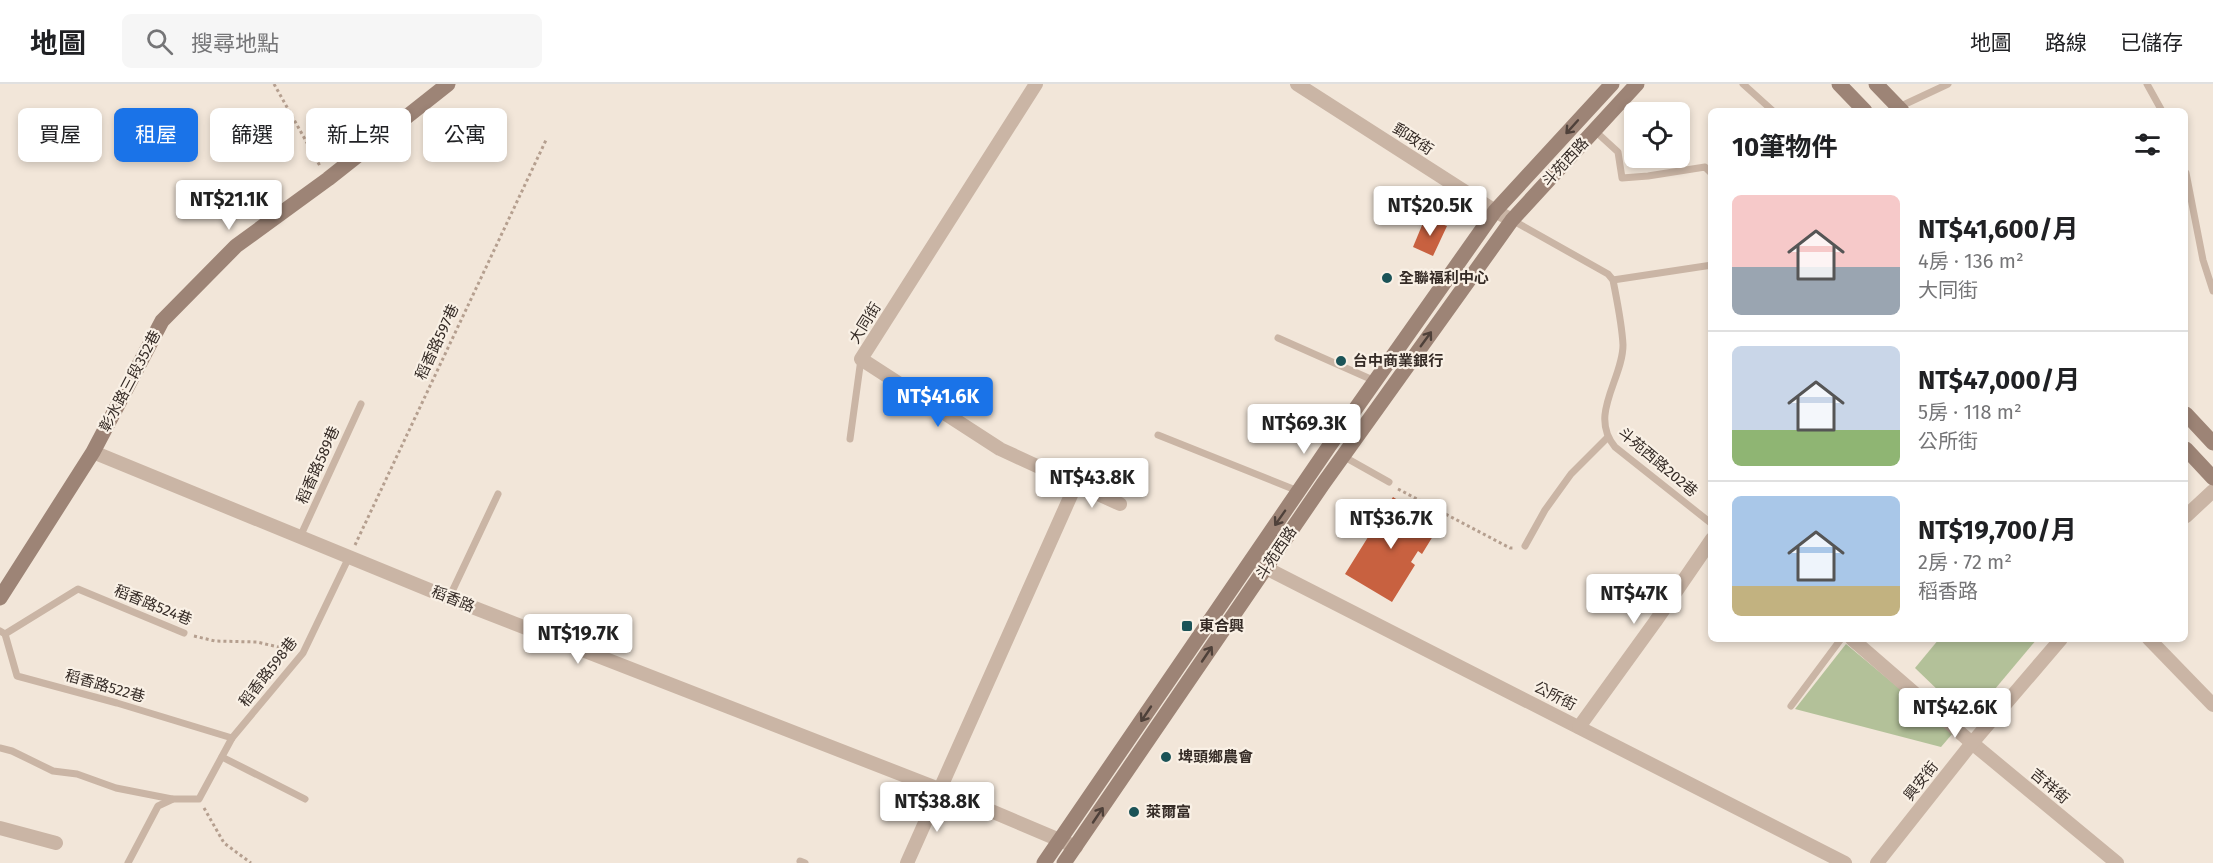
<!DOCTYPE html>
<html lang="zh-TW">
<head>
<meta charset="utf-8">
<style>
  :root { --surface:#fff; --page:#f6f6f6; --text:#202124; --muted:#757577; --line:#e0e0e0; --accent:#1a73e8 }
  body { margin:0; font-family:"Fira Sans","Noto Sans TC",sans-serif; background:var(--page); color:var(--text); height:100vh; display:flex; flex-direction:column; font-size:22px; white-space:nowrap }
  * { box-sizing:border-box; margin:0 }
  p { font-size:20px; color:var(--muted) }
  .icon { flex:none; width:33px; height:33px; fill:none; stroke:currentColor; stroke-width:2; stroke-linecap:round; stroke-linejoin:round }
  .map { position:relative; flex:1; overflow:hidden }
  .side { position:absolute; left:1708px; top:24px; width:480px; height:534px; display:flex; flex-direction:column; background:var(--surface); border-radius:9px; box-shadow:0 3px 9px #0003 }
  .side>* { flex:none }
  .guide { position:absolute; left:18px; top:24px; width:570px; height:54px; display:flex; gap:12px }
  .fabs { position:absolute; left:1624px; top:18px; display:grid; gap:12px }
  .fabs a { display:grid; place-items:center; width:66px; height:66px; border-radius:9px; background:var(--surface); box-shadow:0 3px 9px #0003; font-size:30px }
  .price { position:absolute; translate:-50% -51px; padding:0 14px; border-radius:6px; background:#fff; color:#222; font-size:20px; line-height:39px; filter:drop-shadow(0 2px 3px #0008) }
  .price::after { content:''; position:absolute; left:50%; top:36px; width:18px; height:14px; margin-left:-9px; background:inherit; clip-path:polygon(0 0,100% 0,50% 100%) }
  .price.on { background:var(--accent); color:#fff }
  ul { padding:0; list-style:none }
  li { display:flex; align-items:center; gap:18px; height:150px; padding:0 24px }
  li+li { border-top:2px solid var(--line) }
  li span { display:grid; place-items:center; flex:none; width:168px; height:120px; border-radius:9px; color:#555 }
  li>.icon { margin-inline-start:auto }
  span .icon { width:72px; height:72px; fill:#fffc; stroke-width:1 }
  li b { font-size:26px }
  h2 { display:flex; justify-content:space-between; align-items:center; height:72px; padding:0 24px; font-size:26px }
  .tag { padding:0 21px; border-radius:9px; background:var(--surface); box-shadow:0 3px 9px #0003; font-size:21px; line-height:54px }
  .tag.on { background:var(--accent); color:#fff }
  header { display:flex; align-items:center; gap:36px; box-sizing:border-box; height:84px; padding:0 30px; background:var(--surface); border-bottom:2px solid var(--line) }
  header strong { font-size:28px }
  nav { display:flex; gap:33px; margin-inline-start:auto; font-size:21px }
  .search { width:420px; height:54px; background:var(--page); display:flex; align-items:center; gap:15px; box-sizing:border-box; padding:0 21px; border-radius:9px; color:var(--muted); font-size:22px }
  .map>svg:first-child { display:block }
  .green { fill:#b3c199 }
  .building { fill:#c86140 }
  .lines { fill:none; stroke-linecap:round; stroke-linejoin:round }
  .path { stroke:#b59f8f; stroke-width:3; stroke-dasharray:3 3; stroke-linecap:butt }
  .lane { stroke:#cab5a5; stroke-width:7 }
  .street { stroke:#cab5a5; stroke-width:14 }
  .secondary { stroke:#9d8476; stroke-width:15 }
  .oneway { stroke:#4f413a }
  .poi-dot { fill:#1b5357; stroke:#f9f0e5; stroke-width:2 }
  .labels { text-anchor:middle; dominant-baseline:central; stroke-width:4.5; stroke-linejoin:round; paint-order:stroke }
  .street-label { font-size:15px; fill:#352b26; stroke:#f9f0e5 }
  .poi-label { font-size:15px; font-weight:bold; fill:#352b26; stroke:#f9f0e5; text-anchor:start }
</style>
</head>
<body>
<header>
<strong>地圖</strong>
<div class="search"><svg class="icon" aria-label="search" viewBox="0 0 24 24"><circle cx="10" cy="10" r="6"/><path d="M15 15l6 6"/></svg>搜尋地點</div>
<nav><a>地圖</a><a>路線</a><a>已儲存</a></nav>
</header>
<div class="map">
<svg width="2213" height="779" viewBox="0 0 2213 779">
  <rect width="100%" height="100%" fill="#f2e6d9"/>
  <!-- green -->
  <g class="green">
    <path d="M1939 555H2037L1969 636 1915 584Z"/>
    <path d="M1846 560 1953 649 1941 663 1795 625Z"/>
  </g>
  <!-- building -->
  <g class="building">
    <path d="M1425 134 1447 142 1433 172 1413 163Z"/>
    <path d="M1393 413 1431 437 1425 447 1433 452 1422 470 1418 467 1411 478 1415 481 1392 518 1345 490Z"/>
  </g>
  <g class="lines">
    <!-- path -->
    <g class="path">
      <path d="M274 0 320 82"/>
      <path d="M1398 405 1510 464H1515"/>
      <path d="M355 461 547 54"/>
      <path d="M194 552 215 557 257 558 291 566"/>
      <path d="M204 724 224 759 251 779"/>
    </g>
    <!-- lane -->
    <g class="lane">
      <path d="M1743 0 1773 27"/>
      <path d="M2147 0 2162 27"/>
      <path d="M1899 23 1948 0"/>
      <path d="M1594 46 1618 68 1622 94 1648 92 1705 83 1712 90"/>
      <path d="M2186 89 2203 176 2213 207"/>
      <path d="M1512 136 1608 190 1613 196C1617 217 1622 240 1623 261 1623 295 1588 331 1615 363L1712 440"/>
      <path d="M1613 196 1712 181"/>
      <path d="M1278 254 1375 297"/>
      <path d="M1158 351 1298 407"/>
      <path d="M850 355 861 275"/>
      <path d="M1341 371 1389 398"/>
      <path d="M300 453 361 320"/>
      <path d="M1525 462 1545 426 1571 390 1607 354"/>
      <path d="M449 514 498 410"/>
      <path d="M0 547 5 550 17 592 117 619 232 654"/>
      <path d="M5 550 78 505 184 549"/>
      <path d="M1791 622 1841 555"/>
      <path d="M0 664 12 667 53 687 77 690 116 704 172 715"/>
      <path d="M222 673 305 715"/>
      <path d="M800 777 805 779"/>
      <path d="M128 779 158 722 173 715H199L232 654 303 569 349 473"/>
    </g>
    <!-- street -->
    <g class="street">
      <path d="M1297 0 1495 127 1512 136"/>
      <path d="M93 368 449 514 939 705 1076 763"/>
      <path d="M1076 400 1120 420"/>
      <path d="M2186 432 2213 407"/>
      <path d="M1256 479 1845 779"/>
      <path d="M1852 555 1972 659 2117 779"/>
      <path d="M2149 555 2213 621"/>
      <path d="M1579 643 1655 538 1712 455"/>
      <path d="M0 744 56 759"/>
      <path d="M907 779 1076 400 1000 365 861 275 1036 0"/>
      <path d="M1877 779 1972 659 2061 555"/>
    </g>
    <!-- secondary -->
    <g class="secondary">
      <path d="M1839 0 1865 27"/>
      <path d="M1876 0 1902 27"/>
      <path d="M2186 330 2213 359"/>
      <path d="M2186 365 2213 394"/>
      <path d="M0 514 93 368 162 237 236 162 328 95 448 0"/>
      <path d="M1044 779 1330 361 1495 127 1612 0"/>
      <path d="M1064 779 1323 400 1512 136 1637 0"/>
    </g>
  </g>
  <!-- one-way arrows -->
  <defs><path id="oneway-shaft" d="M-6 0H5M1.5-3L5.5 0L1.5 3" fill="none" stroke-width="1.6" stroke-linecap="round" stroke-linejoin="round" transform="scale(1.5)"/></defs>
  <g class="oneway">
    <use href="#oneway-shaft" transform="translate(1572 43) rotate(132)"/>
    <use href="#oneway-shaft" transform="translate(1426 255) rotate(-54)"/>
    <use href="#oneway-shaft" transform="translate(1280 434) rotate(125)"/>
    <use href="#oneway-shaft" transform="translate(1207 570) rotate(-56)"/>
    <use href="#oneway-shaft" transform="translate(1146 630) rotate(124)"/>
    <use href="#oneway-shaft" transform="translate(1098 731) rotate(-56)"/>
  </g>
  <!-- markers -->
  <g class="poi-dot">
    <circle cx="1387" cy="194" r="6"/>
    <circle cx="1341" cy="277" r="6"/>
    <rect x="1181" y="536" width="12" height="12" rx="3"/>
    <circle cx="1166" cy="673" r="6"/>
    <circle cx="1134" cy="728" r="6"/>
  </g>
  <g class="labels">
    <!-- street labels -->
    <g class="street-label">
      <text transform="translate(1413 55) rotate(33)">郵政街</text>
      <text transform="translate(1565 78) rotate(-47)">斗苑西路</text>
      <text transform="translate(865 239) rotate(-58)">大同街</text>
      <text transform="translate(437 258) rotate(-65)">稻香路597巷</text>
      <text transform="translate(130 297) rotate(-62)">彰水路三段352巷</text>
      <text transform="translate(1658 378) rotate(40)">斗苑西路202巷</text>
      <text transform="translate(318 381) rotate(-66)">稻香路589巷</text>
      <text transform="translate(1276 469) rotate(-56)">斗苑西路</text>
      <text transform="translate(453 515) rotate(22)">稻香路</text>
      <text transform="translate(153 521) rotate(22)">稻香路524巷</text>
      <text transform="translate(268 588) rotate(-52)">稻香路598巷</text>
      <text transform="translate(105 602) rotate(16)">稻香路522巷</text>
      <text transform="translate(1555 612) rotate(27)">公所街</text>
      <text transform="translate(1921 697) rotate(-52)">興安街</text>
      <text transform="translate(2050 702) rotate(40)">吉祥街</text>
    </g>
    <!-- poi labels -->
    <g class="poi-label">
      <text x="1399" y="194">全聯福利中心</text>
      <text x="1353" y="277">台中商業銀行</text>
      <text x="1199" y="542">東合興</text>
      <text x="1178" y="673">埤頭鄉農會</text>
      <text x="1146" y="728">萊爾富</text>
    </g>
  </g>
</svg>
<div class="fabs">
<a><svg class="icon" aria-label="locate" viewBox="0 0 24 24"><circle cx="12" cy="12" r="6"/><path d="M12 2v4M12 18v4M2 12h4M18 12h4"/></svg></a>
</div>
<b class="price" style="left:229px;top:147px">NT$21.1K</b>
<b class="price" style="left:1430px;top:153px">NT$20.5K</b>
<b class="price on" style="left:938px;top:344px">NT$41.6K</b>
<b class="price" style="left:1304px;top:371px">NT$69.3K</b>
<b class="price" style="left:1092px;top:425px">NT$43.8K</b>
<b class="price" style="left:1391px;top:466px">NT$36.7K</b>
<b class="price" style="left:1634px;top:541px">NT$47K</b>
<b class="price" style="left:578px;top:581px">NT$19.7K</b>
<b class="price" style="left:1955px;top:655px">NT$42.6K</b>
<b class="price" style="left:937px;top:749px">NT$38.8K</b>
<div class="guide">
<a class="tag">買屋</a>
<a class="tag on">租屋</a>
<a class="tag">篩選</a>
<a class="tag">新上架</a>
<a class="tag">公寓</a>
</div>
<section class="side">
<h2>10筆物件<svg class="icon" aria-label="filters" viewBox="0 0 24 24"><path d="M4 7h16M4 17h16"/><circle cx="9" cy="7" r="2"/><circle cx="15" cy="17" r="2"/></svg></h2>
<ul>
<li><span style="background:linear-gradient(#f6c9c9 60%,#9aa5b1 0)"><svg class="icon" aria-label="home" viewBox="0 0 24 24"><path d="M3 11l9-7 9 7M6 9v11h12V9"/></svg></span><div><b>NT$41,600/月</b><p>4房 · 136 m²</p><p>大同街</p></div></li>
<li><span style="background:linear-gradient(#c9d6e8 70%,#8fb573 0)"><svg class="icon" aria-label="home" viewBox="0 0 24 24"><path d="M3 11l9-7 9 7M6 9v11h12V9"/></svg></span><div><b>NT$47,000/月</b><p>5房 · 118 m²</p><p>公所街</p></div></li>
<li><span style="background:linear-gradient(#a9c7e8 75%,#c2b280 0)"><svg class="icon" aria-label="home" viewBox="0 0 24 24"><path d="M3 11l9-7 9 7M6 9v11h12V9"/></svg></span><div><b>NT$19,700/月</b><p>2房 · 72 m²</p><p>稻香路</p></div></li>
</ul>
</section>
</div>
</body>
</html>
